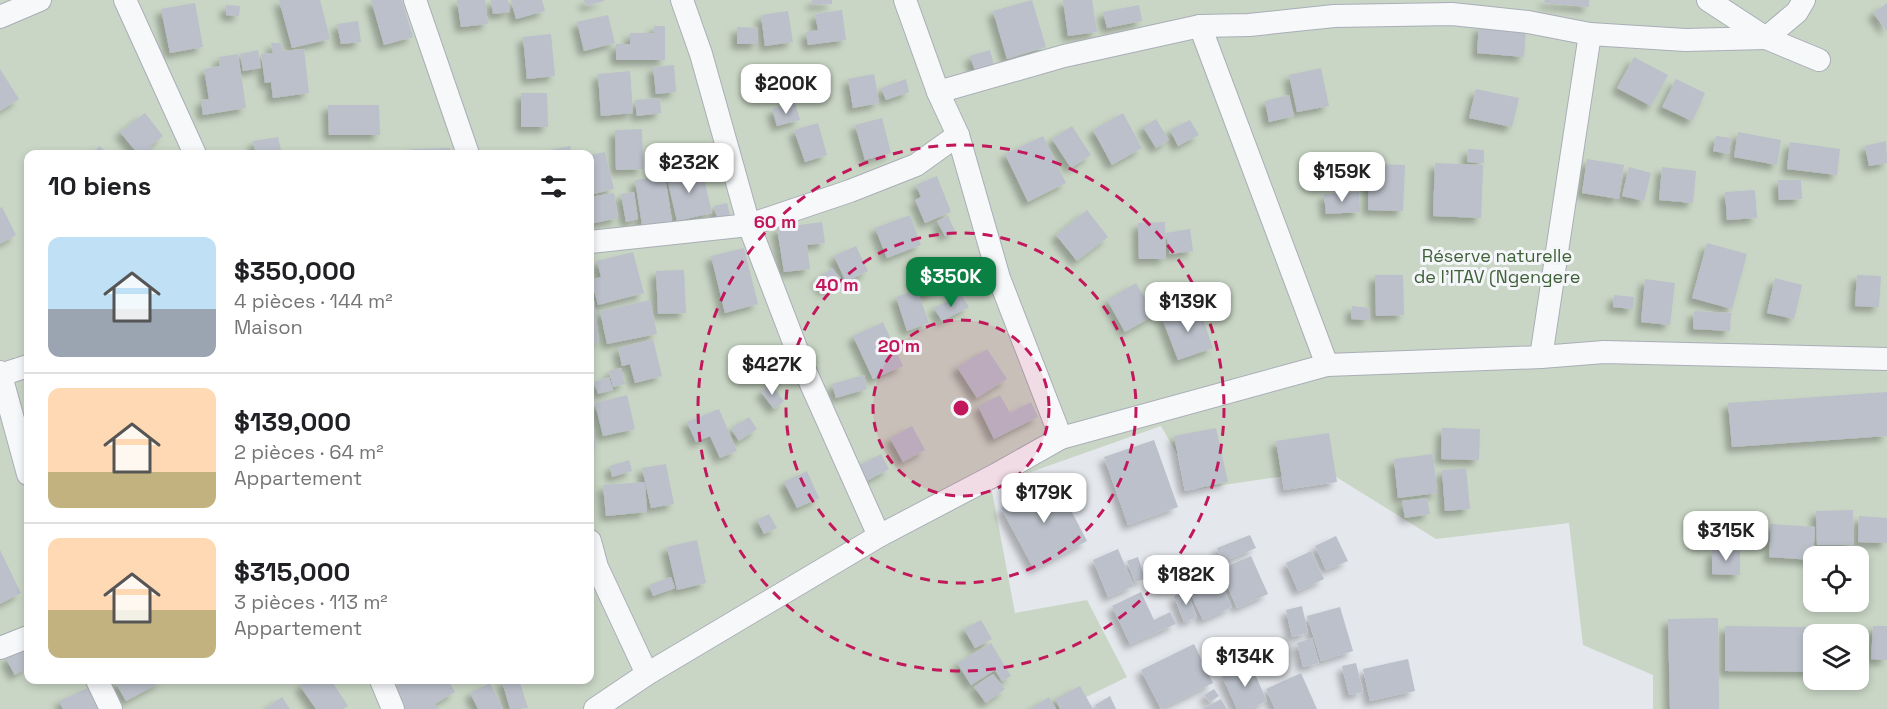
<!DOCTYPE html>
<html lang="fr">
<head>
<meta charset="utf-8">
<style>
  :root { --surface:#fff; --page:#f2f2f2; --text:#202124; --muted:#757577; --line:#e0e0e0; --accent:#0b8043 }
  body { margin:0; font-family:"Space Grotesk",sans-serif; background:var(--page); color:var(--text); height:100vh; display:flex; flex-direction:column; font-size:22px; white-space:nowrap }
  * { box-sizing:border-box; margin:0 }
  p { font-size:20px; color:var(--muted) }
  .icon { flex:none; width:33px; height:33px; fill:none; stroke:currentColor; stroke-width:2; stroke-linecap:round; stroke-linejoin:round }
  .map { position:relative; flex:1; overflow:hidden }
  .sheet { position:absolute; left:24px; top:150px; width:570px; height:534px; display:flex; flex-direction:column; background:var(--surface); border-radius:12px; box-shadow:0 3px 9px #0003 }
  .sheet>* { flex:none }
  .controls { position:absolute; left:1803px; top:546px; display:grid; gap:12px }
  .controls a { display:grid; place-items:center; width:66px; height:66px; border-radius:12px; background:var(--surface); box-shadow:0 3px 9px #0003; font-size:30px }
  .price { position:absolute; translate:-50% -51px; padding:0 14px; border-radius:12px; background:#fff; color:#222; font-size:20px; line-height:39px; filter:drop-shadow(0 2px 3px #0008) }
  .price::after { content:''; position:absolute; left:50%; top:36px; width:18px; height:14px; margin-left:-9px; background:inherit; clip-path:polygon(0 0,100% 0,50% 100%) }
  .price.current { background:var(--accent); color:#fff }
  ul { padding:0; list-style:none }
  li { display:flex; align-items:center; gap:18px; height:150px; padding:0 24px }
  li+li { border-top:2px solid var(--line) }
  li span { display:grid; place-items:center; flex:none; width:168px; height:120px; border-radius:12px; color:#555 }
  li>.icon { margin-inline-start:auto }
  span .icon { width:72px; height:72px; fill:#fffc; stroke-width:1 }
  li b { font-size:26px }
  h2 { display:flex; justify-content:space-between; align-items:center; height:72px; padding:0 24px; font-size:26px }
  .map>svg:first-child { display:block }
  .green { fill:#c9d6c5; fill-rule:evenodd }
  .building { fill:#bbc0ca; filter:url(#shadow) }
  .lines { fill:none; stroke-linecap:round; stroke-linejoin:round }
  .street-casing { stroke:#a9aeb7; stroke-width:24 }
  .street { stroke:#f7f8fa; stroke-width:22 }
  .ring { fill:none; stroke:#c2185b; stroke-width:3; stroke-dasharray:10 8 }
  .labels { text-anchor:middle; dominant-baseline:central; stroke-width:6; stroke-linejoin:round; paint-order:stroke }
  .park-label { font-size:18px; fill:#3f6138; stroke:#f4f6f9 }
  .centre { fill:#c2185b; stroke:#f4f6f9; stroke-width:3 }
  .ring-label { font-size:18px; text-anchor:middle; font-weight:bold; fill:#c2185b; stroke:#f4f6f9; stroke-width:6; stroke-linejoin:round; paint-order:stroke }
</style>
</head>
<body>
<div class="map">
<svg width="1887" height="709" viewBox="0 0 1887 709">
  <defs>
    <filter id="shadow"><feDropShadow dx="-5.5" dy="5.5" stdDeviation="3" flood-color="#0004"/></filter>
  </defs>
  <rect width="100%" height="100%" fill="#e4e7ec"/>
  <!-- green -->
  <path class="green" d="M0 0H1887V709H1653V675L1583 645 1569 523 1436 539 1325 470 1197 489 1161 426 991 486 1015 613 1087 600 1127 677 1070 705 1071 709H0ZM28 154H590V680H28ZM1814 556H1858V602H1814ZM1814 634H1858V680H1814Z"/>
  <!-- building -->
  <g class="building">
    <path d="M279 0H320L330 39 292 48Z"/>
    <path d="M371 0H402L413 37 384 45Z"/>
    <path d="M457 0H485L488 24 461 27Z"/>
    <path d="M491 0H508L510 12 493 14Z"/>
    <path d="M511 0H542L545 11 516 19Z"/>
    <path d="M584 0H604V1L586 6Z"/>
    <path d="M812 0H832V4L812 5Z"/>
    <path d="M1032 0 1046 47 1007 59 993 11Z"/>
    <path d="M1063 0H1092L1097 32 1068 36Z"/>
    <path d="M1545 0H1589V7L1544 3Z"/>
    <path d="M195 3 203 47 170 53 161 9Z"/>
    <path d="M1887 3V31L1873 13Z"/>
    <path d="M226 5 240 6 239 16 226 15Z"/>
    <path d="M1139 5 1142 21 1107 28 1103 12Z"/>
    <path d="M842 10 846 40 808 45 806 32 818 30 815 14Z"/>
    <path d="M788 11 793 42 765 46 761 15Z"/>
    <path d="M608 15 615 43 584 51 577 22Z"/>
    <path d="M358 21 361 42 341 44 337 24Z"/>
    <path d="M654 26H665V60H616V44H630V33H654Z"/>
    <path d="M1479 26 1526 30 1524 57 1477 53Z"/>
    <path d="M737 27 758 28V44H737Z"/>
    <path d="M551 34 555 76 527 79 523 37Z"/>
    <path d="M271 43H281L282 51 304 49 309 93 273 98 271 82 265 83 261 54 273 53Z"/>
    <path d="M258 50 261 68 243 71 240 54Z"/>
    <path d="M990 50 995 68 976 74 970 56Z"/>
    <path d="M238 54 246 108 203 115 201 100 209 99 204 69 220 66 219 57Z"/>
    <path d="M1634 57 1668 75 1651 106 1617 88Z"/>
    <path d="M674 65 676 92 656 94 653 67Z"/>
    <path d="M1321 68 1329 106 1297 112 1289 75Z"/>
    <path d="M0 69 19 99 0 111Z"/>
    <path d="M630 71 633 113 601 116 598 74Z"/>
    <path d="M874 74 879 103 853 108 848 79Z"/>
    <path d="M906 79 909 92 886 100 881 88Z"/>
    <path d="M1676 79 1705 93 1692 121 1662 107Z"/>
    <path d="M1476 89 1519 98 1512 127 1469 118Z"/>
    <path d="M521 93H547L548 127H521Z"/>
    <path d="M1289 95 1294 116 1269 122 1265 101Z"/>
    <path d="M660 98 661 113 637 116 635 100Z"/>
    <path d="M795 103 800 120 777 126 772 109Z"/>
    <path d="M328 105H379L380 135H329Z"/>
    <path d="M145 113 163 136 150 146 157 154H138L120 132Z"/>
    <path d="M1123 113 1142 148 1112 165 1093 130Z"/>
    <path d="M882 118 891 153 865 160 855 125Z"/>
    <path d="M1156 119 1169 140 1156 148 1143 127Z"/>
    <path d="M1190 120 1199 135 1178 146 1170 130Z"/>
    <path d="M818 123 827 155 805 162 794 130Z"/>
    <path d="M1072 126 1091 155 1071 168 1052 139Z"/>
    <path d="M642 129 643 169 616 170 615 130Z"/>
    <path d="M1738 132 1781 140 1777 165 1734 157Z"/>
    <path d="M1043 136 1066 183 1028 202 1005 154Z"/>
    <path d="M1716 136 1731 138 1729 154 1713 151Z"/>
    <path d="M278 137 281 150 256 154 253 141Z"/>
    <path d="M1886 141 1887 163 1869 166 1865 146Z"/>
    <path d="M1790 142 1840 149 1837 175 1787 169Z"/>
    <path d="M691 144 694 165 662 169 659 148Z"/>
    <path d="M99 146 109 154H93Z"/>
    <path d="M570 146 572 154H551L550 150Z"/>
    <path d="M450 148 451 154H412L411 149Z"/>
    <path d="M1468 149 1484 150V163L1467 162Z"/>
    <path d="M605 152 614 189 590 195V155Z"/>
    <path d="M1587 159 1624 165 1619 199 1582 193Z"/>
    <path d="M1435 163 1483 165 1481 218 1433 216Z"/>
    <path d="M1369 164 1405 165 1403 211 1368 210Z"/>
    <path d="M701 166 712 213 677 221 666 174Z"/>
    <path d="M1629 167 1651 173 1644 201 1622 196Z"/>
    <path d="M1662 167 1696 171 1693 203 1659 200Z"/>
    <path d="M665 176 672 221 642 225 635 180Z"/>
    <path d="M937 176 951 212 925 223 915 200 921 197 916 185Z"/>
    <path d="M1778 180H1801L1802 199 1779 200Z"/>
    <path d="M1755 190 1757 218 1727 220 1725 192Z"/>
    <path d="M634 192 638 219 626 222 621 194Z"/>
    <path d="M1359 192 1360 212 1326 214 1324 194Z"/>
    <path d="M614 193 618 218 590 224V197Z"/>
    <path d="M727 203 731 219 718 222 714 206Z"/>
    <path d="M2 207 16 235 0 244V208Z"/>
    <path d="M1087 210 1108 237 1077 261 1056 235Z"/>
    <path d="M910 215 921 245 887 258 875 228Z"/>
    <path d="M948 216 955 231 945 236 937 221Z"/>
    <path d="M822 222 825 243 807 245 810 269 784 272 777 228Z"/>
    <path d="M1165 222 1166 259H1139L1138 223Z"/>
    <path d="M1190 229 1193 251 1170 254 1166 233Z"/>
    <path d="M1707 243 1747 254 1732 309 1692 298Z"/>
    <path d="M856 246 868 271 846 282 834 256Z"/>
    <path d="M744 248 758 304 725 313 711 256Z"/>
    <path d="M633 252 644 293 598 305 591 280 601 277 597 261Z"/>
    <path d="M832 268 841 279 825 292 816 280Z"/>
    <path d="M684 270 686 313 658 314 656 271Z"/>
    <path d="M932 270 941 287 925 296 916 278Z"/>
    <path d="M1375 275H1403L1404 315 1376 316Z"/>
    <path d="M1857 275 1881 276 1879 307 1855 306Z"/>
    <path d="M1775 278 1802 285 1794 319 1767 313Z"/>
    <path d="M1645 279 1675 283 1670 325 1641 322Z"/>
    <path d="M1136 283 1155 315 1125 332 1107 300Z"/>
    <path d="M917 290 929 323 907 331 896 297Z"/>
    <path d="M961 294 969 307 942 321 934 308Z"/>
    <path d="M1614 295 1634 297 1633 309 1613 307Z"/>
    <path d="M590 300H594L599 342 590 343Z"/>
    <path d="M650 300 657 334 607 344 600 311Z"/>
    <path d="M1198 305 1213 348 1178 360 1162 318Z"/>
    <path d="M1352 306 1370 308 1369 320 1351 319Z"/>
    <path d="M1694 311 1731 313 1730 331 1693 329Z"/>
    <path d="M883 322 903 366 873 379 853 336Z"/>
    <path d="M653 339 662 376 635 383 630 364 622 366 618 348Z"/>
    <path d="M987 349 1007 379 977 398 957 367Z"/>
    <path d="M621 368 625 384 613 387 609 371Z"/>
    <path d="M864 375 867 389 836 398 832 384Z"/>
    <path d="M609 377 613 390 598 394 594 382Z"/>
    <path d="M771 384 784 401 774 409 761 392Z"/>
    <path d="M1887 392V436L1732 447 1728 403Z"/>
    <path d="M627 395 635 429 603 436 595 403Z"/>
    <path d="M1000 395 1010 413 1031 402 1038 417 994 439 978 406Z"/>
    <path d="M590 407H593L595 449 590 450Z"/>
    <path d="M719 409 737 451 720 458 710 436 696 442 687 422Z"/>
    <path d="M749 417 757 429 739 441 731 429Z"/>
    <path d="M912 426 925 450 903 462 890 438Z"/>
    <path d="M1216 428 1228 482 1185 491 1174 436Z"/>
    <path d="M1442 428 1480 429 1479 460 1441 459Z"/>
    <path d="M1329 433 1337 482 1284 490 1276 441Z"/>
    <path d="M1154 440 1178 507 1128 525 1104 457Z"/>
    <path d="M881 454 889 469 863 483 854 468Z"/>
    <path d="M1433 454 1437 493 1398 498 1394 459Z"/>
    <path d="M629 460 632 471 612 477 610 466Z"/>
    <path d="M666 464 674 504 651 508 642 468Z"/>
    <path d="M1466 468 1470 509 1445 511 1442 470Z"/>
    <path d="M807 471 819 498 797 508 784 482Z"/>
    <path d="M1055 480 1087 541 1034 569 1001 508Z"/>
    <path d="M645 482 647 512 606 516 603 485Z"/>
    <path d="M1427 498 1430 514 1405 518 1402 501Z"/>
    <path d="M1853 510 1854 545H1817L1816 511Z"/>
    <path d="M769 514 777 528 764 534 757 520Z"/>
    <path d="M1859 516 1887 518V543L1858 542Z"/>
    <path d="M1771 524 1815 527 1813 560 1769 557Z"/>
    <path d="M1250 535 1256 548 1222 562 1217 548Z"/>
    <path d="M1336 536 1348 561 1326 570 1315 546Z"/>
    <path d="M697 540 706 583 677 590 667 547Z"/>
    <path d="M1118 549 1134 586 1108 597 1093 560Z"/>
    <path d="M0 550 21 593 0 604Z"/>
    <path d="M1712 550 1740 551V575L1712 574Z"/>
    <path d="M1311 551 1324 579 1298 591 1286 563Z"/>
    <path d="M1251 556 1268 594 1237 608 1220 569Z"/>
    <path d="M1138 557 1145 579 1135 582 1127 561Z"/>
    <path d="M1210 560 1232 607 1203 620 1181 574Z"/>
    <path d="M671 577 675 588 653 596 649 585Z"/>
    <path d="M1187 591 1197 617 1184 622 1174 596Z"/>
    <path d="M1141 592 1154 620 1170 612 1176 624 1130 644 1112 606Z"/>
    <path d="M1302 606 1308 633 1292 637 1286 610Z"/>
    <path d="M1340 607 1353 651 1321 661 1307 616Z"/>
    <path d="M1718 618 1719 709H1670L1668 619Z"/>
    <path d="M981 620 992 639 975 648 964 629Z"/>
    <path d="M1725 626 1867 628 1866 673H1858V634H1814V672L1725 671Z"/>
    <path d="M1873 626H1887V660L1871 659Z"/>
    <path d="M1312 638 1319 663 1303 667 1297 643Z"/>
    <path d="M991 643 1011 676 1002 681 995 670 971 685 957 663Z"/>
    <path d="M1194 644 1213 683 1161 709 1141 670Z"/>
    <path d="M28 646V667L15 675 6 659Z"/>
    <path d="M1408 659 1415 691 1370 701 1363 669Z"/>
    <path d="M1250 663 1267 701 1249 709H1237L1222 676Z"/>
    <path d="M1356 663 1363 692 1349 695 1342 666Z"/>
    <path d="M1301 673 1317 709H1275L1266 689Z"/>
    <path d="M993 674 1005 689 986 703 974 687Z"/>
    <path d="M114 680H165L126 701Z"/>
    <path d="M309 680H331L348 706 343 709H316L300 686Z"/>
    <path d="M406 680H448L455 692 435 704 438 709H398L387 691Z"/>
    <path d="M508 680H519L528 708 510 709 502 681Z"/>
    <path d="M490 683 503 709H478L470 693Z"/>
    <path d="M1080 686 1093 709H1060L1055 699Z"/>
    <path d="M90 687 100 709H63L59 701Z"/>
    <path d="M1214 689 1219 696 1210 702 1204 695Z"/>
    <path d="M1110 696 1116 709H1097L1095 705Z"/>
    <path d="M282 697 290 709H265Z"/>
    <path d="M1049 697 1056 709H1030Z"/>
    <path d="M1221 699 1227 709H1202Z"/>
  </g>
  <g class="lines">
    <defs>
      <g id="street">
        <path d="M125 0 195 154"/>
        <path d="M415 0 468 154"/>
        <path d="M682 0 701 54 749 225 803 366 879 536"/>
        <path d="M905 0 938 92 958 135 999 278 1061 438"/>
        <path d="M1708 0 1766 38 1819 60"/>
        <path d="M0 17 40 0"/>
        <path d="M1200 26 1327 365"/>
        <path d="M938 92 1064 56 1200 26 1249 25 1334 16 1452 14 1528 22 1590 34 1685 40 1766 38 1797 12 1804 0"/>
        <path d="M590 242 749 225 850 191 916 165 958 135"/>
        <path d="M1541 357 1590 34"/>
        <path d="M0 372 28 474"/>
        <path d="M0 375 28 366"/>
        <path d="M590 541 597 567 647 674"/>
        <path d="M0 648 28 637"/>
        <path d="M97 680 111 709"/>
        <path d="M381 680 393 709"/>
        <path d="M595 709 647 674 879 536 997 474 1061 438 1327 365 1541 357 1604 352 1887 359"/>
      </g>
    </defs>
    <!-- street casing -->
    <use href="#street" class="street-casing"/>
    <!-- street -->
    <use href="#street" class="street"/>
  </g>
  <!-- distance rings -->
  <circle cx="961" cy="408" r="88" fill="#c2185b" fill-opacity=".12"/>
  <g class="ring">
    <circle cx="961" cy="408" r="88"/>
    <circle cx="961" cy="408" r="175"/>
    <circle cx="961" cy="408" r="263"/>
  </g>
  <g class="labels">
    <!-- park labels -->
    <g class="park-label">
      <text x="1497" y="255">Réserve naturelle<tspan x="1497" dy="21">de l'ITAV (Ngengere</tspan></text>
    </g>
  </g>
  <circle cx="961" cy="408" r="9" class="centre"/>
  <g class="ring-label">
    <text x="775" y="228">60 m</text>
    <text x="837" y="291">40 m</text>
    <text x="899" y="352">20 m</text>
  </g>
</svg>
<div class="controls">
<a><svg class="icon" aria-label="locate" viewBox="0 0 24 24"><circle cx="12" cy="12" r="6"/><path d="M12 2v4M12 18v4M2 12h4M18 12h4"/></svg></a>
<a><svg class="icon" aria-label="layers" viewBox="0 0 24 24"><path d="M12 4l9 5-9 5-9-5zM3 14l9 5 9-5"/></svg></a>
</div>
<b class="price" style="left:786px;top:115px">$200K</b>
<b class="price" style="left:689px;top:194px">$232K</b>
<b class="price" style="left:1342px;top:203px">$159K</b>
<b class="price current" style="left:951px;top:308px">$350K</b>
<b class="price" style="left:1188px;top:333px">$139K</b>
<b class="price" style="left:772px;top:396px">$427K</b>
<b class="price" style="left:1044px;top:524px">$179K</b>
<b class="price" style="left:1726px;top:562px">$315K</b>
<b class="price" style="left:1186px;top:606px">$182K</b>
<b class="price" style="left:1245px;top:688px">$134K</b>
<section class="sheet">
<h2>10 biens<svg class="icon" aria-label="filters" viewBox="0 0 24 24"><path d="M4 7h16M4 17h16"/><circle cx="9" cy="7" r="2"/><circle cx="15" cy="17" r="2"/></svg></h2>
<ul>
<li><span style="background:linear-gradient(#bfe0f5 60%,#9aa5b1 0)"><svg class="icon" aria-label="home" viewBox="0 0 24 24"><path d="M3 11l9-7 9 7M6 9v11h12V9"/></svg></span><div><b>$350,000</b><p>4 pièces · 144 m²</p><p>Maison</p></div></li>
<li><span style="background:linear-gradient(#ffd9b3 70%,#c2b280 0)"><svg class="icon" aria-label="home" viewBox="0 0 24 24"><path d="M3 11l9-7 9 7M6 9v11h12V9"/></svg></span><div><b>$139,000</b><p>2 pièces · 64 m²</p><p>Appartement</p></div></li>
<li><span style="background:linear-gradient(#ffd9b3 60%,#c2b280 0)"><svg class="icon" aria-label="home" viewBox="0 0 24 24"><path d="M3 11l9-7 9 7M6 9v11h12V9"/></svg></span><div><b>$315,000</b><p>3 pièces · 113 m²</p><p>Appartement</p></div></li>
</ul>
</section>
</div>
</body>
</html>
